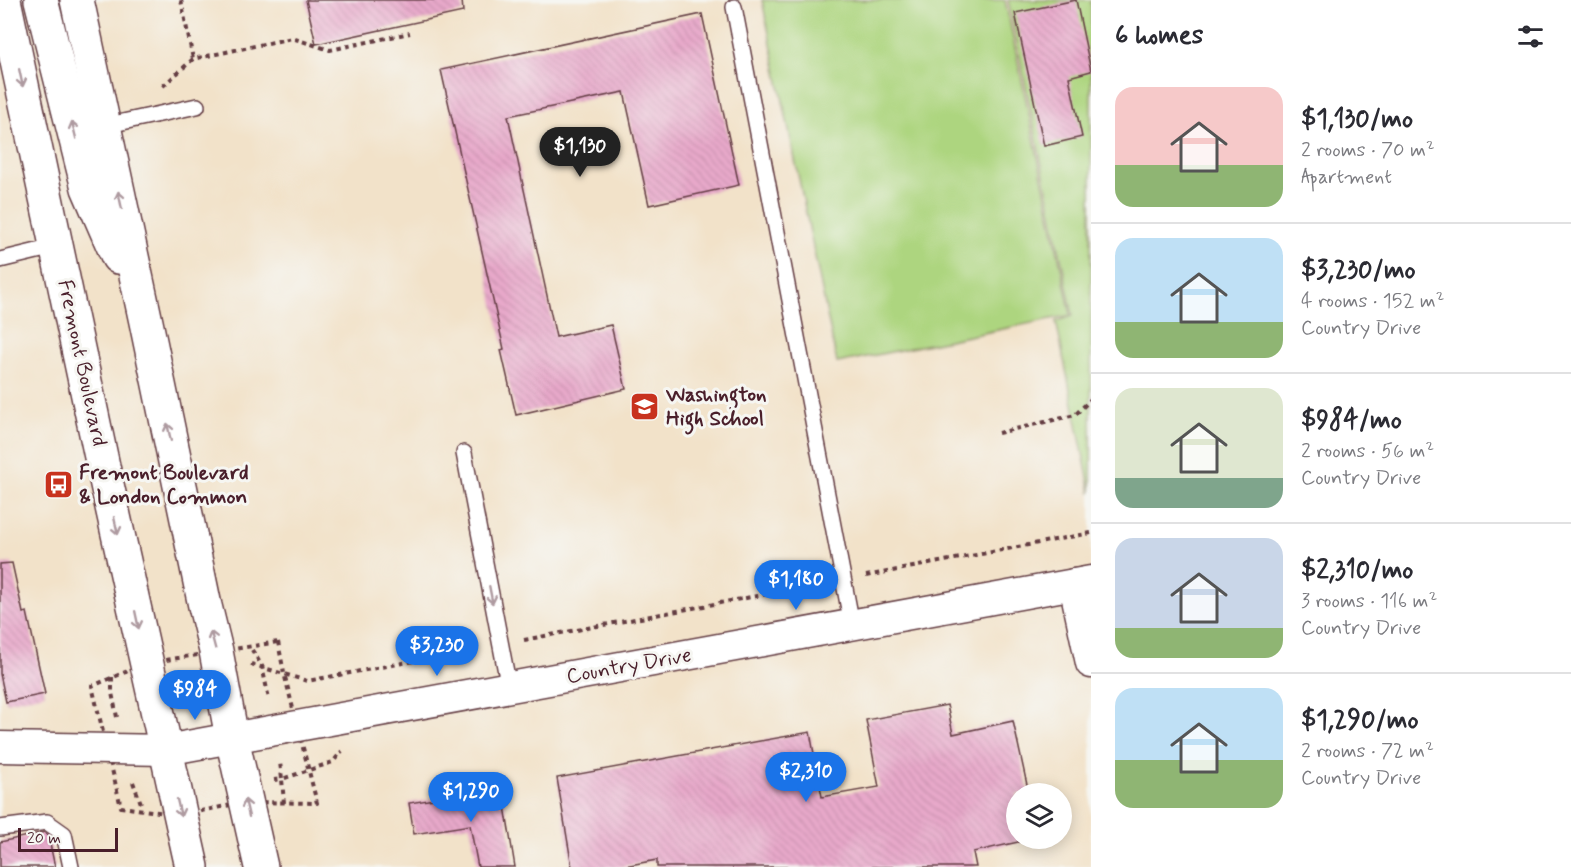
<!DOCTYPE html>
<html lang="en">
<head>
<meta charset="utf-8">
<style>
  :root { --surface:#fff; --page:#f2f2f3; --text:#2b2b33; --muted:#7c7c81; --line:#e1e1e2; --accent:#1a73e8 }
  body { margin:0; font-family:Mynerve,sans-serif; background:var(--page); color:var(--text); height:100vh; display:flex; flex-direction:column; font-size:22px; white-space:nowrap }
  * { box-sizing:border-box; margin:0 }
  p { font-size:20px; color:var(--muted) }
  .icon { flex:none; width:33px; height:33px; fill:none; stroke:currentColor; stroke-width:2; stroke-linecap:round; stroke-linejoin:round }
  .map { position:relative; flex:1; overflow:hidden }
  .side { display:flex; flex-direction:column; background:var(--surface); width:480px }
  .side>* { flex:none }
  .buttons { position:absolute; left:1006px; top:783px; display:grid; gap:12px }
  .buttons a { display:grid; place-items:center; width:66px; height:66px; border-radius:50%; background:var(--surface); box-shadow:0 3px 15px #0003; font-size:30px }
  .scale { position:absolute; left:18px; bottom:15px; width:100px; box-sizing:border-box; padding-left:6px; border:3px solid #4a1f2b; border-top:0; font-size:16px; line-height:21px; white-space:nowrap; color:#4a1f2b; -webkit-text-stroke:4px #f6f6f2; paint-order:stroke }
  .price { position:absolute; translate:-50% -51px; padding:0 14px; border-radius:21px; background:var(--accent); color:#fff; font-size:20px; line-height:39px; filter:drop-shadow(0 2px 3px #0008) }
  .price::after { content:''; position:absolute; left:50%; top:36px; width:18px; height:14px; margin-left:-9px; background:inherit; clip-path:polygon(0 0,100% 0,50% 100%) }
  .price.current { background:#222; color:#fff }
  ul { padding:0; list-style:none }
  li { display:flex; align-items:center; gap:18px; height:150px; padding:0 24px }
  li+li { border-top:2px solid var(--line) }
  li span { display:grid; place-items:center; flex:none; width:168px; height:120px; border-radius:18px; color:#555 }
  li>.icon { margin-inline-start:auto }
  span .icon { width:72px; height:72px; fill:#fffc; stroke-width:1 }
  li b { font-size:26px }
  h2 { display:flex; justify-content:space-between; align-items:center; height:72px; padding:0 24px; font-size:26px }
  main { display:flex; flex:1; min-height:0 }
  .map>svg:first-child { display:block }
  .park { fill:#add57f; stroke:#7c7a55; stroke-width:1.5 }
  .building { fill:url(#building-back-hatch) }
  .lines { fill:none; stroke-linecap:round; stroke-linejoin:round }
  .lane-casing { stroke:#633c43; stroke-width:18 }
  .street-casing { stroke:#633c43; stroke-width:33 }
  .primary-casing { stroke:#633c43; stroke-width:36 }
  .path { stroke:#633c43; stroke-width:4; stroke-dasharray:4.5 4.5; stroke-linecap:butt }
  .lane { stroke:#fff; stroke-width:15 }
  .street { stroke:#fff; stroke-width:30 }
  .primary { stroke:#fff; stroke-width:33 }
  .oneway { stroke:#ae9aa0 }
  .labels { text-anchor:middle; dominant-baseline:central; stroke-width:6; stroke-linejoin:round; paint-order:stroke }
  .street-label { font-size:21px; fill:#4a1f2b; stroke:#f6f6f2 }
  .poi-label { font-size:21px; font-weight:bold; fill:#4a1f2b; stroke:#f6f6f2; text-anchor:start }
</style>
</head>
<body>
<main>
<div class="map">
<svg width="1091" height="867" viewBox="0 0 1091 867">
  <defs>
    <pattern id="building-back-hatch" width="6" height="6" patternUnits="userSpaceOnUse" patternTransform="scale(1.5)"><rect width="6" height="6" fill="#e8a9ca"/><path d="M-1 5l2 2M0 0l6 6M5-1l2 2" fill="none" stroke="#c891ae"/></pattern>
  </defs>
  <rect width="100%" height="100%" fill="#f6f6f2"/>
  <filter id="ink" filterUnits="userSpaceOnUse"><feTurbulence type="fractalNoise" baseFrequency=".0167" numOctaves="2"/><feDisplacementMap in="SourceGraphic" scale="12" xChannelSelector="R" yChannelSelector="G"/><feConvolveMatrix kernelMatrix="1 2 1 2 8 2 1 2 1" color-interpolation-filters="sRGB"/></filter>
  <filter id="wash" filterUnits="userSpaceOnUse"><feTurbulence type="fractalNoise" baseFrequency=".008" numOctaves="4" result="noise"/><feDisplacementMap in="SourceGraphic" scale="24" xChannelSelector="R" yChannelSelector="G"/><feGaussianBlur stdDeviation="1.35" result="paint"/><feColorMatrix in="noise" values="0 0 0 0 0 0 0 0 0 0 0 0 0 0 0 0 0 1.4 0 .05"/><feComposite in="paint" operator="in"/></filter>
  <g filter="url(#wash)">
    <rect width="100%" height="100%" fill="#f2e2c9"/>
    <!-- park -->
    <g class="park">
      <path d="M762 0H1005L1071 315 837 363Z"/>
      <path d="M1008 0H1091V493L1056 321 1073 316Z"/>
    </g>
    <g id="blocks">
      <!-- building -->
      <g class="building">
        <path d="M306 0H462L463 12 316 44Z"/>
        <path d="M1076 0 1091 71 1069 77 1082 137 1044 146 1015 13Z"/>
        <path d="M702 14 739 185 649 205 624 92 508 116 556 337 611 325 626 389 516 415 501 350 504 349 441 70Z"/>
        <path d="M12 563 23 613 27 612 45 694 6 702 0 674V564Z"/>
        <path d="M947 705 953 734 1013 721 1029 794H1017V838H1036L973 852 976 867H657V860L619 867H572L557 778 810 732 822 797 879 787 866 720Z"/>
        <path d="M502 788 515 867H478L470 825 414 834 409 803Z"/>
        <path d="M45 832 48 835 55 867H0V842Z"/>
      </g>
    </g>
  </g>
  <g filter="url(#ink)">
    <use href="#blocks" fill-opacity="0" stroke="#633c43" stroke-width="1.5"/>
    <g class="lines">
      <defs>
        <g id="lane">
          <path d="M734 7 852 625"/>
          <path d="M104 126 197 106"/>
          <path d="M0 260 58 246"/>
          <path d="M464 453 509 688"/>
          <path d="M0 828 47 822 64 834 71 867"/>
        </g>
        <g id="street">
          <path d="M1074 584 1091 663"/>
          <path d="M0 747 166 750 1091 581"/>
        </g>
        <g id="primary">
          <path d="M4 0 104 471 192 867"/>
          <path d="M41 0 88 188 118 257"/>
          <path d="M77 0 146 322 205 606 216 651 232 738 261 867"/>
        </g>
      </defs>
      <!-- lane casing -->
      <use href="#lane" class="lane-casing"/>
      <!-- street casing -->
      <use href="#street" class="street-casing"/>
      <!-- primary casing -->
      <use href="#primary" class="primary-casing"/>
      <!-- path -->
      <g class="path">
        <path d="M181 0 193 59"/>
        <path d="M163 86 193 59 292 38 330 50 410 33"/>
        <path d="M998 433 1075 415 1091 399"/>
        <path d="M866 576 1091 533"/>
        <path d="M524 640 820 584"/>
        <path d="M278 642 284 673 317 803 246 802 181 815 121 807 92 686 147 663Z"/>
        <path d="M252 650 262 666 269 699"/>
        <path d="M251 664 307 681 478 649"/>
        <path d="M112 677V693L117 717"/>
        <path d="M274 780 282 779 280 762"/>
        <path d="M133 782 142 806"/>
        <path d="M284 803 282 779 333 762 342 751"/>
      </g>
      <!-- lane -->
      <use href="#lane" class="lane"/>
      <!-- street -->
      <use href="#street" class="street"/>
      <!-- primary -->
      <use href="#primary" class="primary"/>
    </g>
    <!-- one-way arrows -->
    <defs><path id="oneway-shaft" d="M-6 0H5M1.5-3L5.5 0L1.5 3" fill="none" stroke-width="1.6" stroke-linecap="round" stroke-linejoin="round" transform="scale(1.5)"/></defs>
    <g class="oneway">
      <use href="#oneway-shaft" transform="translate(21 78) rotate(78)"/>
      <use href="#oneway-shaft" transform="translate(74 130) rotate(-104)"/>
      <use href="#oneway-shaft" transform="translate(120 200) rotate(-102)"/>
      <use href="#oneway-shaft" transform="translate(169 432) rotate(-102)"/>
      <use href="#oneway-shaft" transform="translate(116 526) rotate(77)"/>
      <use href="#oneway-shaft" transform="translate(491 595) rotate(79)"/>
      <use href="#oneway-shaft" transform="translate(137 620) rotate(78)"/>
      <use href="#oneway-shaft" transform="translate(213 640) rotate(-105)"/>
      <use href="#oneway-shaft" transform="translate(179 808) rotate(77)"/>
      <use href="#oneway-shaft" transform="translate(247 808) rotate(-103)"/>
    </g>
  </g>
  <!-- icons -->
  <defs>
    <symbol id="school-square" viewBox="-11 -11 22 22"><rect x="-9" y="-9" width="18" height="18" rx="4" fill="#c8321e" stroke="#f6f6f2"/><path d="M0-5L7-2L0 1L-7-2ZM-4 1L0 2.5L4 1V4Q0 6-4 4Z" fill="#fff"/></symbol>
    <symbol id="bus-square" viewBox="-11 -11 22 22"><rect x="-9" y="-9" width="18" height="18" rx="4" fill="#c8321e" stroke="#f6f6f2"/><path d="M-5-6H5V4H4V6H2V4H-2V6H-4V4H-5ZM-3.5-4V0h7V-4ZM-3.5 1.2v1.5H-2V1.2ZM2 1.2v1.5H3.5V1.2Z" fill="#fff"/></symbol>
  </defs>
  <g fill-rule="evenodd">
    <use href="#school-square" x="628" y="390" width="33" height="33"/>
    <use href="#bus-square" x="42" y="468" width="33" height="33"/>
  </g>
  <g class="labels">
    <!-- street labels -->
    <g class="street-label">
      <text transform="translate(82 363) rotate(78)">Fremont Boulevard</text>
      <text transform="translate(629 666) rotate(-10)">Country Drive</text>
    </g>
    <!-- poi labels -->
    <g class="poi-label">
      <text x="666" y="395">Washington<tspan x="666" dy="24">High School</tspan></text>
      <text x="79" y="473">Fremont Boulevard<tspan x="79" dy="24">&amp; London Common</tspan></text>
    </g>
  </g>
</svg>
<div class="buttons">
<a><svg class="icon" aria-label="layers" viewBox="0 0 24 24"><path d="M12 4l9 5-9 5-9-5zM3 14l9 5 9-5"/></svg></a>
</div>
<div class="scale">20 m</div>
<b class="price current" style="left:580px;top:178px">$1,130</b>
<b class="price" style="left:796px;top:611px">$1,180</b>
<b class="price" style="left:437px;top:677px">$3,230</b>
<b class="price" style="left:195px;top:721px">$984</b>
<b class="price" style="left:806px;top:803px">$2,310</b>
<b class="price" style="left:471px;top:823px">$1,290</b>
</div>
<section class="side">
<h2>6 homes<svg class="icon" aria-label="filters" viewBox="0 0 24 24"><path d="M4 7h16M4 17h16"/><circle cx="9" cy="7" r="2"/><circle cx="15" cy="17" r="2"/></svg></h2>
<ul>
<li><span style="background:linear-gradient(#f6c9c9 65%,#8fb573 0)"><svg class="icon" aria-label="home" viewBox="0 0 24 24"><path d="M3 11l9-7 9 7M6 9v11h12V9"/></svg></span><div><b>$1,130/mo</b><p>2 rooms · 70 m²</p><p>Apartment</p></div></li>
<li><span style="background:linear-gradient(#bfe0f5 70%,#8fb573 0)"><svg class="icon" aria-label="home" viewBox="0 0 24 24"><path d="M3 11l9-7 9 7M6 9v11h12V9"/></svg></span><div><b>$3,230/mo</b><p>4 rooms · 152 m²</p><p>Country Drive</p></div></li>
<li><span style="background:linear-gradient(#dfe7d0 75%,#7fa58c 0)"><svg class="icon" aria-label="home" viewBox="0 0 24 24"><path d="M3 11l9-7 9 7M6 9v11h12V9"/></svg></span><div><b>$984/mo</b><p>2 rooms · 56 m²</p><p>Country Drive</p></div></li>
<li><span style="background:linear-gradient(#c9d6e8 75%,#8fb573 0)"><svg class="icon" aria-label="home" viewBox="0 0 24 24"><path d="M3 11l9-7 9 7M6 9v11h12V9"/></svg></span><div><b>$2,310/mo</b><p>3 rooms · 116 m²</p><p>Country Drive</p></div></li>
<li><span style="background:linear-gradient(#bfe0f5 60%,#8fb573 0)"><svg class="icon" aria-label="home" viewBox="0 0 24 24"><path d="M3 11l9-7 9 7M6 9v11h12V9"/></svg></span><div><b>$1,290/mo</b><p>2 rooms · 72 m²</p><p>Country Drive</p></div></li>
</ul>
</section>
</main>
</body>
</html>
